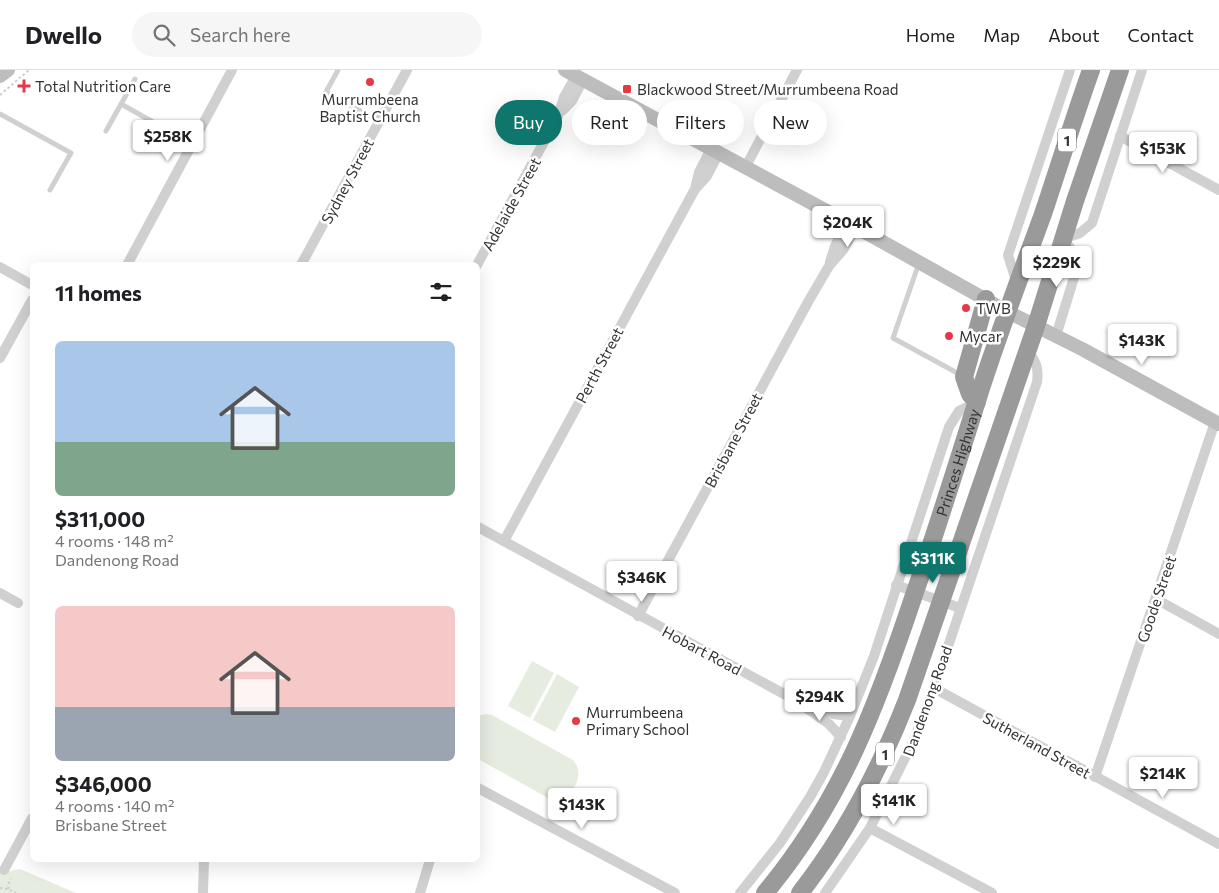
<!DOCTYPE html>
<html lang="en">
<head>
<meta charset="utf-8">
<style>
  :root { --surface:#fff; --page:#f6f6f6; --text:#202124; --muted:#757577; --line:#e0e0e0; --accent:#0f766e }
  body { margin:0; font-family:Commissioner,sans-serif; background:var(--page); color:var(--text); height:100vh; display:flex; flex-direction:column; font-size:19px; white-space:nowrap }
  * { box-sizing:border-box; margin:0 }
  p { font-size:16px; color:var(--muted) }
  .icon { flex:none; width:28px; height:28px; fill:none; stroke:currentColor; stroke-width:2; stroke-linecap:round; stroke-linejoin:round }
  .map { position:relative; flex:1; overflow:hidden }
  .drawer { position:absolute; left:30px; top:192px; width:450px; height:600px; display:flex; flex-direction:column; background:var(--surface); border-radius:8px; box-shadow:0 5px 20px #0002 }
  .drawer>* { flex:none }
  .top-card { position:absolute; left:495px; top:30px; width:475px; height:45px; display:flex; gap:10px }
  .price { position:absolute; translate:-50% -42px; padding:0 11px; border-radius:5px; background:#fff; color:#222; font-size:16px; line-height:32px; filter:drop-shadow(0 1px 2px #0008) }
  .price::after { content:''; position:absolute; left:50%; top:30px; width:15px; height:11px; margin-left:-8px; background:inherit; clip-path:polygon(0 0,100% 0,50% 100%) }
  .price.selected { background:var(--accent); color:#fff }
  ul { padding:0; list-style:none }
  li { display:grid; align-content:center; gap:10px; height:265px; padding:0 25px }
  li span { display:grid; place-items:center; height:155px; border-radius:8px; color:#555 }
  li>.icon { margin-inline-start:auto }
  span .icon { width:90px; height:90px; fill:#fffc; stroke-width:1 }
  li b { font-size:21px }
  h2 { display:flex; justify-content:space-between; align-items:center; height:60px; padding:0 25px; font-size:21px }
  .tag { padding:0 18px; border-radius:22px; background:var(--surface); box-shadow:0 5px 20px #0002; font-size:18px; line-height:45px }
  .tag.selected { background:var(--accent); color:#fff }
  header { display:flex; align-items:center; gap:30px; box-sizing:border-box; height:70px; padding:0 25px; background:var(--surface); border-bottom:1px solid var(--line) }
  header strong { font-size:24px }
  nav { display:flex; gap:28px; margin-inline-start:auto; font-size:18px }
  .search { width:350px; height:45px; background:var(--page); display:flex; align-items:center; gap:12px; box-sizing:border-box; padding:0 18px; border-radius:28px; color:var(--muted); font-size:19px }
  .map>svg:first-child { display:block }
  .green { fill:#e6ecdf }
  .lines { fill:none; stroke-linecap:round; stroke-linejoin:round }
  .path { stroke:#cdcdcd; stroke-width:2; stroke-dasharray:2.5 2.5; stroke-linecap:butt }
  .lane { stroke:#d0d0d0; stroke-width:5 }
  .street { stroke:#d0d0d0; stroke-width:10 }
  .secondary { stroke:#bdbdbd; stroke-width:14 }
  .highway { stroke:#9a9a9a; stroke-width:18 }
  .poi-dot { fill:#e63946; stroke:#fff; stroke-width:2 }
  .labels { text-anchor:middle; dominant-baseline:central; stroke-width:5; stroke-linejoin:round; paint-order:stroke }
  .shield { fill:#fff; stroke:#707070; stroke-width:1 }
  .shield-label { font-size:14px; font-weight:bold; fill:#333 }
  .poi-label { font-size:15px; fill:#333; stroke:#fff; text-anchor:start }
  .street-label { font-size:15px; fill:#333; stroke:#fff }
</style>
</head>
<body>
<header>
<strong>Dwello</strong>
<div class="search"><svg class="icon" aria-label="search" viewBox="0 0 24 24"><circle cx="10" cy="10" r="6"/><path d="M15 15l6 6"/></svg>Search here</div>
<nav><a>Home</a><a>Map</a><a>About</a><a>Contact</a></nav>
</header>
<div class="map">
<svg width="1219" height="823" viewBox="0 0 1219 823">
  <rect width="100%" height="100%" fill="#fff"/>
  <!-- green -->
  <g class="green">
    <path d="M532 591 554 603 530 648 508 636Z"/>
    <path d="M557 604 579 617 555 662 533 650Z"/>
    <path d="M486 644 492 645 573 690C584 703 576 716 567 728L558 731 550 729 478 689V646Z"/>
    <path d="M20 799 76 823H0V803Z"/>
  </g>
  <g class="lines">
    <!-- path -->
    <g class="path">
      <path d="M0 25 29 0"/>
      <path d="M0 818 7 819 16 823"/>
      <path d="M8 819 9 813 11 809"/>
    </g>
    <!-- lane -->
    <g class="lane">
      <path d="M338 0 326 22 379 51"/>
      <path d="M121 34 192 74"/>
      <path d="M0 44 71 83 50 120"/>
      <path d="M106 61 135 9"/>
      <path d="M919 193 893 268 961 305"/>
    </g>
    <!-- street -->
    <g class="street">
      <path d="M562 41 572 31 583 10"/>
      <path d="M1120 66 1219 120"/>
      <path d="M745 98 797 0"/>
      <path d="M696 118 707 106 719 83"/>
      <path d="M830 192 835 176 847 152"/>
      <path d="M127 195 232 0"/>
      <path d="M301 195 407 0"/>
      <path d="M477 195 558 46 564 27 576 6"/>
      <path d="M0 197 32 215"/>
      <path d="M1017 214 1008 185 1070 0"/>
      <path d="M1056 266 1076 201 1077 186 1063 169 1080 163 1092 153 1142 0"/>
      <path d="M0 288 32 230"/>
      <path d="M478 457 795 630 829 654 841 667"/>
      <path d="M504 471 695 119 699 102 711 79"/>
      <path d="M896 515 960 538"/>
      <path d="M0 523 18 533"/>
      <path d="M1156 529 1219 564"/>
      <path d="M638 546 808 232 829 196 843 180 856 157"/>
      <path d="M934 618 1219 774"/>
      <path d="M805 634 833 644 850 646"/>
      <path d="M1095 707 1215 352"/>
      <path d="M478 718 675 823"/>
      <path d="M870 758 992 823"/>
      <path d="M4 800 32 748"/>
      <path d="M203 823 204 790"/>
      <path d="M420 823 430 790"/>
      <path d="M740 823 780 773 810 727 824 702 850 646 874 586 949 357 959 341 977 332"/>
      <path d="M825 823 870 758 913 672 934 618 1037 312C1039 298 1036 291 1027 280"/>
    </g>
    <!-- secondary -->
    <g class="secondary">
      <path d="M565 0 847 152 1008 242 1082 279 1219 354"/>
      <path d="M0 6 8 0"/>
    </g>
    <!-- highway -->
    <g class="highway">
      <path d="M977 332 970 324 964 307 986 229"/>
      <path id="s1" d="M765 823C841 732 877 636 914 525 936 462 956 398 976 334 996 270 1020 207 1043 144 1059 96 1074 48 1091 0"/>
      <path d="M800 823C846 764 880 699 907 630L1036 256 1075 131 1120 0"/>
    </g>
  </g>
  <!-- markers -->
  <g class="poi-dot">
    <circle cx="370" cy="12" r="5"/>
    <path d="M21.5 8.5h5v5h5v5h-5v5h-5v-5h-5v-5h5z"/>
    <rect x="622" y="14" width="10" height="10" rx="2.5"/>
    <circle cx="966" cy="238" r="5"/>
    <circle cx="949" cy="266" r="5"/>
    <circle cx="576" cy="651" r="5"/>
  </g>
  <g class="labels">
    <!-- shield labels -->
    <g class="shield">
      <rect x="1058" y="58.5" width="18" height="23" rx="4"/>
      <rect x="876" y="672.5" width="18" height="23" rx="4"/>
    </g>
    <g class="shield-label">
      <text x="1067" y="70">1</text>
      <text x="885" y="684">1</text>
    </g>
    <!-- poi labels -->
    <g class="poi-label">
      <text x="35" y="16">Total Nutrition Care</text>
      <text x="637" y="19">Blackwood Street/Murrumbeena Road</text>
      <text x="370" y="29" text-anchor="middle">Murrumbeena<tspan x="370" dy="17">Baptist Church</tspan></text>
      <text x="976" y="238">TWB</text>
      <text x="959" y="266">Mycar</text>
      <text x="586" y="642">Murrumbeena<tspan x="586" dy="17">Primary School</tspan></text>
    </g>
    <!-- street labels -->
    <g class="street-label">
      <text transform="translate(347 111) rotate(-62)">Sydney Street</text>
      <text transform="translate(511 134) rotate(-61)">Adelaide Street</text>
      <text transform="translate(599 295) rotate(-62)">Perth Street</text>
      <text transform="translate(733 370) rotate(-62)">Brisbane Street</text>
      <text stroke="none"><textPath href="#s1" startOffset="475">Princes Highway</textPath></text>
      <text transform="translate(1156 529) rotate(-71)">Goode Street</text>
      <text transform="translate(702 580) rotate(28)">Hobart Road</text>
      <text transform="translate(927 631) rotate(-70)">Dandenong Road</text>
      <text transform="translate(1037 675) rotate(29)">Sutherland Street</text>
    </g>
  </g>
</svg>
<b class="price" style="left:168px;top:92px">$258K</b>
<b class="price" style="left:1163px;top:104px">$153K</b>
<b class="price" style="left:848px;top:178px">$204K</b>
<b class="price" style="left:1057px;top:218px">$229K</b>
<b class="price" style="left:1142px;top:296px">$143K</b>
<b class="price selected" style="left:933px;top:514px">$311K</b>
<b class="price" style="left:642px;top:533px">$346K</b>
<b class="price" style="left:820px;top:652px">$294K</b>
<b class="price" style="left:1163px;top:729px">$214K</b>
<b class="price" style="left:894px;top:756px">$141K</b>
<b class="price" style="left:582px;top:760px">$143K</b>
<div class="top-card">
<a class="tag selected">Buy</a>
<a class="tag">Rent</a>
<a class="tag">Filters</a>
<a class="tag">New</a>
</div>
<section class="drawer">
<h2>11 homes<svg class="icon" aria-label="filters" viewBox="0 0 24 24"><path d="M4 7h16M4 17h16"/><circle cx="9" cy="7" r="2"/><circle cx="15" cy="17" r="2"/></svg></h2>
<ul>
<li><span style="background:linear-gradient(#a9c7e8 65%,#7fa58c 0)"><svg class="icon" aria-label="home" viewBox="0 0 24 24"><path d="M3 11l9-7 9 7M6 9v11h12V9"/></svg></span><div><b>$311,000</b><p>4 rooms · 148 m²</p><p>Dandenong Road</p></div></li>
<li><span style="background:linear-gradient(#f6c9c9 65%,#9aa5b1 0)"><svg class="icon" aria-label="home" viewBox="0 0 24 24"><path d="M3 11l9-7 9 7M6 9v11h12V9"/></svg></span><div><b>$346,000</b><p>4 rooms · 140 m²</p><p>Brisbane Street</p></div></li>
</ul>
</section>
</div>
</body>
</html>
